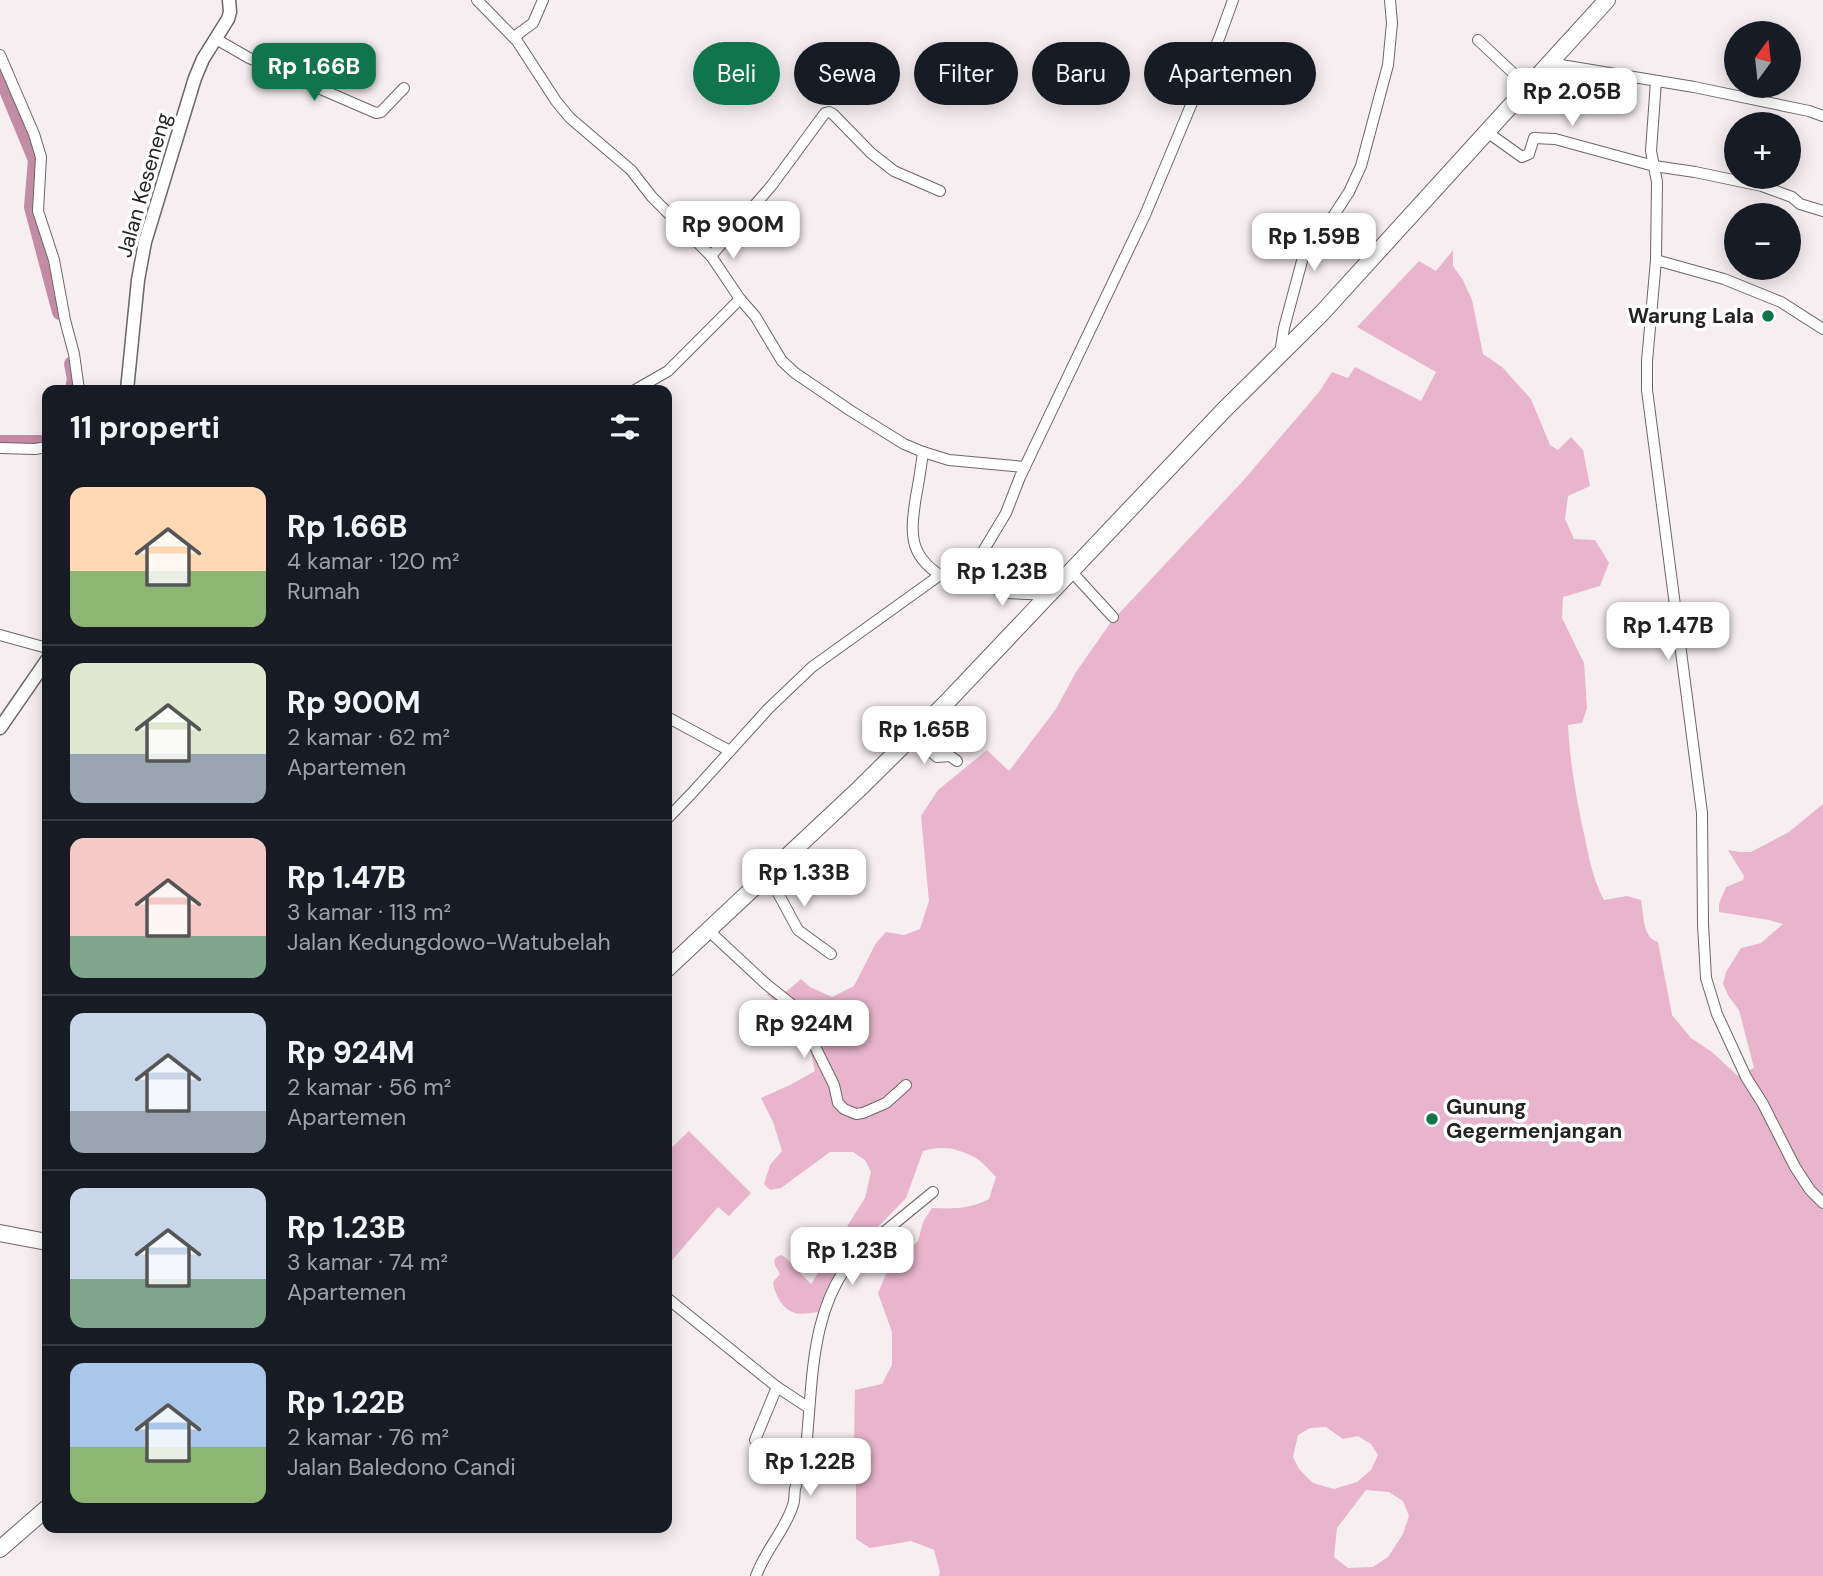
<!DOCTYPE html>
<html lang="id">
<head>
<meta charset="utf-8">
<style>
  :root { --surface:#171b24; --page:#242831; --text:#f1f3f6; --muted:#9ea1a6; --line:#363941; --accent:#10754c }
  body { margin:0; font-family:"DM Sans",sans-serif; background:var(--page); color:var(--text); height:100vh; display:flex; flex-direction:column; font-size:26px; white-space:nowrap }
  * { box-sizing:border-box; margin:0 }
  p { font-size:23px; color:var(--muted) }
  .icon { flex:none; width:38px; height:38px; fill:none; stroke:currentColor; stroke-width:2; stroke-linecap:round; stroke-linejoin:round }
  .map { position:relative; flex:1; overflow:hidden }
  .details { position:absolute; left:42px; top:385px; width:630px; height:1148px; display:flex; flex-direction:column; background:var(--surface); border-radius:14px; box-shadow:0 4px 18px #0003 }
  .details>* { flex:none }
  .banner { position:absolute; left:693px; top:42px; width:665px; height:63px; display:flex; gap:14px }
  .needle { width:46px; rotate:15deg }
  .fabs { position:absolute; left:1724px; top:21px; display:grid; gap:14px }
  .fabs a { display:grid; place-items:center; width:77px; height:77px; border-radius:50%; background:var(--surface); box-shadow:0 4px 18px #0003; font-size:35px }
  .price { position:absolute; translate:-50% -60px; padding:0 16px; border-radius:14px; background:#fff; color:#222; font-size:23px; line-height:46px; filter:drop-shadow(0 2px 4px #0008) }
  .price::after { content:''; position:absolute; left:50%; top:42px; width:21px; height:16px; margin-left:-10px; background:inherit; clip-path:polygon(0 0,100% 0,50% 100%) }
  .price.selected { background:var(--accent); color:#fff }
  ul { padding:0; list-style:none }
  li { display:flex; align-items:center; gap:21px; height:175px; padding:0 28px }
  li+li { border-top:2px solid var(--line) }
  li span { display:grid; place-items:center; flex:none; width:196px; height:140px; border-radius:14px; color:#555 }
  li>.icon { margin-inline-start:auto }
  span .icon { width:84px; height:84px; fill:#fffc; stroke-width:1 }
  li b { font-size:30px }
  h2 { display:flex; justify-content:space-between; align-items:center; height:84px; padding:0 28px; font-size:30px }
  .chip { padding:0 24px; border-radius:32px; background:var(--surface); box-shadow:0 4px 18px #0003; font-size:24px; line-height:63px }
  .chip.selected { background:var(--accent); color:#fff }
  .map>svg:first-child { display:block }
  .green { fill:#e8b5cc; fill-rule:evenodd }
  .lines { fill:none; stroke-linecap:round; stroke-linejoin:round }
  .river { stroke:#c38ba4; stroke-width:16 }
  .minor-casing { stroke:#6d6669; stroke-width:12 }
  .tertiary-casing { stroke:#6d6669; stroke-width:15 }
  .primary-casing { stroke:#6d6669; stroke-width:18 }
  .minor { stroke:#fff; stroke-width:10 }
  .tertiary { stroke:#fff; stroke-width:12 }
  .primary { stroke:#fff; stroke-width:16 }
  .poi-dot { fill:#10754c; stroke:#fff; stroke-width:2.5 }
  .labels { text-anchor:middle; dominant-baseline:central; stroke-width:7; stroke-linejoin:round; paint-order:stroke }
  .street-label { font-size:21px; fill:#252223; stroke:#fff }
  .poi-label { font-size:21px; font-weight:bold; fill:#252223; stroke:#fff; text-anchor:end }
</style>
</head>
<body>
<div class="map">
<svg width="1823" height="1576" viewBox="0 0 1823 1576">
  <rect width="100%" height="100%" fill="#f6eef1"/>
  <!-- green -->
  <g class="green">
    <path d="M1453 250V266L1463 280 1472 300 1483 354 1502 367 1531 399 1550 445 1558 450 1571 437 1583 450 1590 486 1568 496 1565 519 1574 539 1595 540 1609 563 1600 586 1563 597 1562 618 1584 663 1587 708 1582 723 1568 725C1570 764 1577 804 1586 843 1590 863 1594 881 1604 900L1627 896 1641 900C1644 914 1642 938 1658 942L1672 1015 1691 1038 1712 1052 1738 1076 1754 1068 1739 1010 1729 997 1723 984 1726 972 1741 948 1761 943 1783 924 1769 920 1719 912V904L1726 887 1743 880 1744 876 1728 850 1739 852H1751L1789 832 1823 804V1576H939L940 1572 934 1550 911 1541 870 1548 856 1539V1467L854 1445 855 1390 882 1384 892 1365V1332L878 1293 887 1272 918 1241 923 1222 932 1208C953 1209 970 1209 989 1199L996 1177C990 1171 982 1161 974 1157 958 1148 940 1145 923 1151L906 1198 847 1259 830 1282 818 1312C810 1313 798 1316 790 1311 781 1306 774 1292 773 1282L780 1274C776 1266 769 1259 781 1255L785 1257 811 1284 865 1198 871 1172 865 1160 853 1152H830L781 1188 770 1190 764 1184 770 1165 782 1151 773 1122 761 1098 790 1085 815 1071 809 1044 782 1006 766 994 787 991 801 979 810 987 832 997 854 986 876 943 886 932 904 935 920 929 929 901 921 816 938 790 987 750 1009 771 1056 709 1076 672 1111 622 1242 482 1319 392 1332 372 1348 378 1355 367 1421 401 1436 372 1357 327 1419 261 1436 271ZM1326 1427 1343 1439 1358 1436 1371 1444 1378 1455 1371 1470 1357 1482 1334 1489 1313 1483 1299 1469 1293 1457 1298 1435 1310 1428ZM1366 1490 1389 1492 1403 1501 1409 1516 1403 1534 1388 1557 1373 1567 1348 1568 1334 1557 1337 1528Z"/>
    <path d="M689 1131 751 1193 729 1216 718 1207 667 1266V1152Z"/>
  </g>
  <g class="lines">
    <!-- river -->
    <g class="river">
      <path d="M0 73 36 160 32 207 60 312"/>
      <path d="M72 364 75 379 73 390"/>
      <path d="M0 443H47"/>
    </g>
    <defs>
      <g id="minor">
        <path d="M477 0 517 41 556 101 570 118 631 170 652 197 711 256 740 299 755 316 782 361 795 373 851 411 904 444 923 452 949 460 1025 467"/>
        <path d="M514 37 533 23 543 0"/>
        <path d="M216 39 249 58 376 113 381 112 404 88"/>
        <path d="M1478 40 1528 87"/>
        <path d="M0 55 34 134 41 157 38 211 54 260 65 320 74 354 79 390"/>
        <path d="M1549 63 1694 87 1809 111 1823 116"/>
        <path d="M1656 81 1651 151 1657 182 1656 260 1647 361V390L1702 813 1703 924 1706 978 1717 1014 1746 1077 1763 1104 1795 1167 1810 1190 1823 1203"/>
        <path d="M1487 132 1522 157 1529 154 1534 138 1555 139 1654 166 1695 172 1762 186 1792 197 1800 204 1823 211"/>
        <path d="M711 256 772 185 825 113 829 112 833 114 871 153 894 171 940 191"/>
        <path d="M1656 260 1724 279 1781 302 1823 329"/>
        <path d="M1280 353 1284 328 1306 246 1334 215 1349 192 1361 166 1388 65 1392 23 1390 0"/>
        <path d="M635 390 668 371 740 299"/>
        <path d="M0 448 35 449 47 447"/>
        <path d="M923 452C921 467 919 482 916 496 911 530 907 554 940 575"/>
        <path d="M1071 571 1113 617"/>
        <path d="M970 573 988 585 1005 593 1050 595"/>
        <path d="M0 635 47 648"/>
        <path d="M667 717 730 751"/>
        <path d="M913 736 937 757 950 756 957 761"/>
        <path d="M667 819 692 793 769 708 812 667 940 575 970 573 1006 513 1020 477 1145 215 1220 36 1233 0"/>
        <path d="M767 873 798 930 831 954"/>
        <path d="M708 930 766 984 796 1008 834 1085 838 1103 844 1109 856 1114 863 1113 886 1103 906 1085"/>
        <path d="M667 1298 777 1387 809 1408"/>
        <path d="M755 1440 777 1387"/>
        <path d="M756 1576C765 1550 785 1531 793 1505 795 1500 794 1495 795 1489 798 1476 805 1462 806 1448 813 1384 809 1307 856 1255L933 1192"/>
      </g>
      <g id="tertiary">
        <path d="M127 390 138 280 145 242 195 78 203 59 228 19 230 12 229 0"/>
        <path d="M0 728 47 660"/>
      </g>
      <g id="primary">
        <path d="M667 969 859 789 946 703 1224 410 1322 313 1607 0"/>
        <path d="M0 1233 47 1242"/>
        <path d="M0 1549 47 1508"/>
      </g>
    </defs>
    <!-- minor casing -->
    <use href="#minor" class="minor-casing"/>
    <!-- tertiary casing -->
    <use href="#tertiary" class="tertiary-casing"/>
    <!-- primary casing -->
    <use href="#primary" class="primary-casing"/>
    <!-- minor -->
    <use href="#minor" class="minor"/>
    <!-- tertiary -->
    <use href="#tertiary" class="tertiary"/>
    <!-- primary -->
    <use href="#primary" class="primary"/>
  </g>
  <!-- markers -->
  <g class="poi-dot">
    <circle cx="1768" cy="316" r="7"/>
    <circle cx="1432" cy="1119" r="7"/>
  </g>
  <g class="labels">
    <!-- street labels -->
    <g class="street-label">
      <text transform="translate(144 185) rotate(-74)">Jalan Keseneng</text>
    </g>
    <!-- poi labels -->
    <g class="poi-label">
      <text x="1754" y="316">Warung Lala</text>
      <text x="1446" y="1107" text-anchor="start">Gunung<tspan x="1446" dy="24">Gegermenjangan</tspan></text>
    </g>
  </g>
</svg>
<div class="fabs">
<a><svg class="needle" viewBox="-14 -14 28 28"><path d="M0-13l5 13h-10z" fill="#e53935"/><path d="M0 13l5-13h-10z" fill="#9ea1a6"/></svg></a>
<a>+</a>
<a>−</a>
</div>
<b class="price selected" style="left:314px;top:103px">Rp 1.66B</b>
<b class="price" style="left:1572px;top:128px">Rp 2.05B</b>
<b class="price" style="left:733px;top:261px">Rp 900M</b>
<b class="price" style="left:1314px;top:273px">Rp 1.59B</b>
<b class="price" style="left:1002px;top:608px">Rp 1.23B</b>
<b class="price" style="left:1668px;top:662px">Rp 1.47B</b>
<b class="price" style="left:924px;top:766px">Rp 1.65B</b>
<b class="price" style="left:804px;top:909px">Rp 1.33B</b>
<b class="price" style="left:804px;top:1060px">Rp 924M</b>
<b class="price" style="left:852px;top:1287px">Rp 1.23B</b>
<b class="price" style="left:810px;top:1498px">Rp 1.22B</b>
<div class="banner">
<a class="chip selected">Beli</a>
<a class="chip">Sewa</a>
<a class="chip">Filter</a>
<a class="chip">Baru</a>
<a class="chip">Apartemen</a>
</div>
<section class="details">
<h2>11 properti<svg class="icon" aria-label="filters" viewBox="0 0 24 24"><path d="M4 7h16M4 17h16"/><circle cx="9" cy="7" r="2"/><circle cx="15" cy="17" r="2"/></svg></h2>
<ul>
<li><span style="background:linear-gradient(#ffd9b3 60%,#8fb573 0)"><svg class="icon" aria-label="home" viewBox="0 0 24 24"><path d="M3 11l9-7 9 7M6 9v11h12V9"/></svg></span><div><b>Rp 1.66B</b><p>4 kamar · 120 m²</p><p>Rumah</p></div></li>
<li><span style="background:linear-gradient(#dfe7d0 65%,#9aa5b1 0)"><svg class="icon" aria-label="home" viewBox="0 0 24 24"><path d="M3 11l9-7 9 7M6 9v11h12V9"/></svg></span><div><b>Rp 900M</b><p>2 kamar · 62 m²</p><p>Apartemen</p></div></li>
<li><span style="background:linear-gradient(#f6c9c9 70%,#7fa58c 0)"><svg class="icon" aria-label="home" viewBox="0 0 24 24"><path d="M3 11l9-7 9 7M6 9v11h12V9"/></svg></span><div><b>Rp 1.47B</b><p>3 kamar · 113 m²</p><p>Jalan Kedungdowo-Watubelah</p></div></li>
<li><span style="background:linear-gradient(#c9d6e8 70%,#9aa5b1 0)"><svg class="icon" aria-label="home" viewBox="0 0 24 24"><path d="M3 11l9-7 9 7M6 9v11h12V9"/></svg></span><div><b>Rp 924M</b><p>2 kamar · 56 m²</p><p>Apartemen</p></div></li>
<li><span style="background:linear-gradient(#c9d6e8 65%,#7fa58c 0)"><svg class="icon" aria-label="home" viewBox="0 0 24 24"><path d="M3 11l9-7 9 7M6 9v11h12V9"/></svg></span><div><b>Rp 1.23B</b><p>3 kamar · 74 m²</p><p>Apartemen</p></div></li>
<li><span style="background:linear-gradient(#a9c7e8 60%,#8fb573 0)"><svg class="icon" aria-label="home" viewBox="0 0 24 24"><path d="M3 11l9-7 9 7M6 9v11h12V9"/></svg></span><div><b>Rp 1.22B</b><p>2 kamar · 76 m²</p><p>Jalan Baledono Candi</p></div></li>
</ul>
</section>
</div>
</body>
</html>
